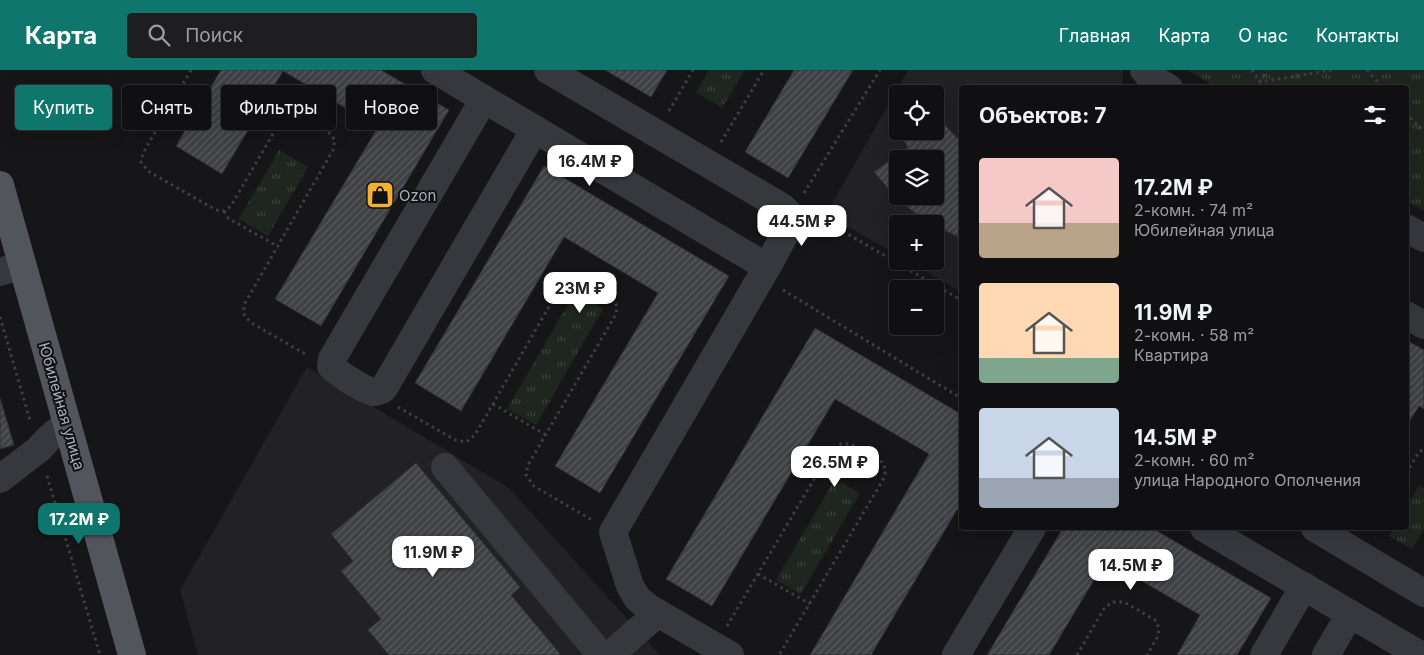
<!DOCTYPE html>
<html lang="ru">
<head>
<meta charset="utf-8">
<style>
  :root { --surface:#101012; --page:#1e1e20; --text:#f1f3f6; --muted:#9c9d9f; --line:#303032; --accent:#0f766e }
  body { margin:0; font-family:Inter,sans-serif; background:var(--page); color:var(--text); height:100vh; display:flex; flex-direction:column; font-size:19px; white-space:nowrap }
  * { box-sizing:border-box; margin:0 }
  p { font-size:16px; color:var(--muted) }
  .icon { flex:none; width:28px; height:28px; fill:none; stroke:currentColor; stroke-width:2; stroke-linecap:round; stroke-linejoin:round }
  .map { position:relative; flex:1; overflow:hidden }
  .details { position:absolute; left:959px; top:15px; width:450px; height:445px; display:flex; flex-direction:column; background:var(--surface); border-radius:5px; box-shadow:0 5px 20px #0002,0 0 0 1px var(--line) }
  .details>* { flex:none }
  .hud { position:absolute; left:15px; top:15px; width:475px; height:45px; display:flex; gap:10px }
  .fabs { position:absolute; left:889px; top:15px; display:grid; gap:10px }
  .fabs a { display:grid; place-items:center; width:55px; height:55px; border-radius:5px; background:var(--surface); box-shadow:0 5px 20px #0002,0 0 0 1px var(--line); font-size:25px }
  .price { position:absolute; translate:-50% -42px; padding:0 11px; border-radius:10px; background:#fff; color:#222; font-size:16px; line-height:32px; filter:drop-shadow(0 1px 2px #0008) }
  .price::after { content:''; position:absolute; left:50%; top:30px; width:15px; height:11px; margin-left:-8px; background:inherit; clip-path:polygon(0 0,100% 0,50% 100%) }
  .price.on { background:var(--accent); color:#fff }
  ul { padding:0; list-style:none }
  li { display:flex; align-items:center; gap:15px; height:125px; padding:0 20px }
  li span { display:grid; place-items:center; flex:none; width:140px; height:100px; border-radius:5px; color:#555 }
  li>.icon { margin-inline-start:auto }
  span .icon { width:60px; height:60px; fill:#fffc; stroke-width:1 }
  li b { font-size:21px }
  h2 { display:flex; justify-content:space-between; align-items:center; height:60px; padding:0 20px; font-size:21px }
  .tag { padding:0 18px; border-radius:5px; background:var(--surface); box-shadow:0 5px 20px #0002,0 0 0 1px var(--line); font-size:18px; line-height:45px }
  .tag.on { background:var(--accent); color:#fff }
  header { display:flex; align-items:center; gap:30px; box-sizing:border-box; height:70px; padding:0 25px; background:var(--accent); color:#fff }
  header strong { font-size:24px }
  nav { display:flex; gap:28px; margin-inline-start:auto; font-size:18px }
  .search { width:350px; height:45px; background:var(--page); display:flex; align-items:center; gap:12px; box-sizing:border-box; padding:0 18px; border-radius:5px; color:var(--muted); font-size:19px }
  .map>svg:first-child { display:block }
  .built { fill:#222225; fill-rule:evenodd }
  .park { fill:url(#park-tufts) }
  .building { fill:url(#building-hatch); stroke:#303034; fill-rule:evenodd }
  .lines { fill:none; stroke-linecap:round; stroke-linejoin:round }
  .path { stroke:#3d3f44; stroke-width:3; stroke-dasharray:2.5 4; stroke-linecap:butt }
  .minor { stroke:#37383d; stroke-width:28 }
  .major { stroke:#53555c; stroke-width:28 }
  .labels { text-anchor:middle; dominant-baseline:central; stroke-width:4; stroke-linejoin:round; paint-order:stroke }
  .poi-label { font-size:15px; fill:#a8adb8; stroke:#111113; text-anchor:start }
  .street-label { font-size:15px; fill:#a8adb8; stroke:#111113 }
</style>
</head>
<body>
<header>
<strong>Карта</strong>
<div class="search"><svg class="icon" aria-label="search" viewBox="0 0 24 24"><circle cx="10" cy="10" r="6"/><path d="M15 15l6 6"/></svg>Поиск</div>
<nav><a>Главная</a><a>Карта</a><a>О нас</a><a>Контакты</a></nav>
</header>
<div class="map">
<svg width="1424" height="585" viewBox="0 0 1424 585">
  <defs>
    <pattern id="park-tufts" width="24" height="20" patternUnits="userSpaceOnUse" patternTransform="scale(1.25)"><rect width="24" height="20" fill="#1e261f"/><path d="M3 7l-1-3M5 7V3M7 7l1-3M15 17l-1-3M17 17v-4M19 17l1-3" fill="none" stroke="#3c433d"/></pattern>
    <pattern id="building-hatch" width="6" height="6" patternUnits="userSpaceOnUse" patternTransform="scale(1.25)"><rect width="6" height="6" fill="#404145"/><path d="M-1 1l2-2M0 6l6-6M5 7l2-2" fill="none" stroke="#595a5e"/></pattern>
  </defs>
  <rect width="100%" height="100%" fill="#161618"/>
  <!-- built -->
  <g class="built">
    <path d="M908 0H1123L1122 17 961 18V222L908 191H935V154H898L897 185 826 144ZM898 24H935V61H898ZM898 89H935V126H898Z"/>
    <path d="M307 297 509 418 660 585H198L180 520Z"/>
  </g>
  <!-- park -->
  <g class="park">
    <path d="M709 0H745L722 38 696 22Z"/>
    <path d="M1187 0H1424V141L1406 131V18L1216 17Z"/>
    <path d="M279 80 308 97 268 166 239 149Z"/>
    <path d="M575 222 603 239 536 355 507 339Z"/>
    <path d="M835 409 860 423 801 524 776 510Z"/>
    <path d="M1419 415 1424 418V460L1412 479 1389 466 1394 458H1406V438Z"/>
  </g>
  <!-- building -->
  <g class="building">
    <path d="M221 0H381L449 40 321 256 275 229 378 57 283 1 222 104 176 76Z"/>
    <path d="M605 0H667L651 27Z"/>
    <path d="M794 0H853L788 108 745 82Z"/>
    <path d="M935 40 943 53 961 72V168L935 156V154H931L911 140 891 122 874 102 908 77 898 62 935 61ZM898 89H935V126H898Z"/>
    <path d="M544 96 729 206 600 423 555 396 658 223 564 167 461 341 415 313Z"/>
    <path d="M815 258 961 344V433L871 585H810L929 384 835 329 712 536 666 509Z"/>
    <path d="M1406 270 1424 280V339L1419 336 1406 357Z"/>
    <path d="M0 328 14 375 0 379Z"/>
    <path d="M416 393 520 517 511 525 561 585H389L368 560 381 549 341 501 353 491 331 464Z"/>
    <path d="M1063 458H1152L1271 528 1237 585H1177L1200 545 1106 490 1049 585H987Z"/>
  </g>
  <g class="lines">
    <!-- path -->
    <g class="path">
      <path d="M191 0 143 83 141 92 148 101 216 140 224 141 231 136 281 50 289 45 300 46 329 63 335 70 333 80 245 233 243 243 250 252 307 285"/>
      <path d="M1252 0 1260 12 1332 0"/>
      <path d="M1367 0 1383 18"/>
      <path d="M1260 12 1267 0"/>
      <path d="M669 41 693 0"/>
      <path d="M1406 43 1424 62"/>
      <path d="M721 72 764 0"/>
      <path d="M804 123 880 0"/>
      <path d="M224 141 228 148 277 176"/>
      <path d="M815 145 961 230"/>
      <path d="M783 220 961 328V327"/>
      <path d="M0 247 30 350"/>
      <path d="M493 334 546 365"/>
      <path d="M398 337 455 370 466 372 475 365 562 214 569 210H580L613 229 617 236 616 244 528 395 526 405 534 416 592 450"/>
      <path d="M1406 403 1419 382 1424 379"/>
      <path d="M47 406 100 585"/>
      <path d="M758 504 810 534"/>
      <path d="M727 556 832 379 840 374H851L882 392 886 400 884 408 779 585"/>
      <path d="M1077 585 1105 537 1113 532H1124L1155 550 1159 558 1158 566 1147 585"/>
    </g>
    <!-- minor -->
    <g class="minor">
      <path d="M435 0 767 197"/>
      <path d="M548 0 782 137 790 145V155L767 197 613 462 630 516 637 528 649 538 730 585"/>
      <path d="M1144 0 1150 7 1169 18"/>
      <path d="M484 29 332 289 331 296C337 303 364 320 373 322 377 322 380 321 384 318L535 59"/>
      <path d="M1406 158 1424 168"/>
      <path d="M0 202 22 195"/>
      <path d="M1406 245 1424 255"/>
      <path d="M445 397 601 585"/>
      <path d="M0 409 39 379 49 368 66 354"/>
      <path d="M1204 458 1420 585"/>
      <path d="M1315 458 1424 523"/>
      <path d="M610 585 658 543"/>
      <path d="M956 585 1032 458"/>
      <path d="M1264 585 1304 516"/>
      <path d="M1326 585 1350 544"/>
    </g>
    <!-- major -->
    <path class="major" d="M0 115 132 585"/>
  </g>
  <!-- icons -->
  <defs>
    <symbol id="shop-square" viewBox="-11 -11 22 22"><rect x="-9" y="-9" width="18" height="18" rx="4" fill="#f2b134" stroke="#111113"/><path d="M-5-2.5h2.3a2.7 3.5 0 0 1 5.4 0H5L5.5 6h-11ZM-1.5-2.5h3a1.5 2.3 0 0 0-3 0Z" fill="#111"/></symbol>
  </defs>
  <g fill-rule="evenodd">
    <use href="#shop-square" x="364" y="109" width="32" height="32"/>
  </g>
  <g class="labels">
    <!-- poi labels -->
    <g class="poi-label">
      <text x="399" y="125">Ozon</text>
    </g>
    <!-- street labels -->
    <g class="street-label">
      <text transform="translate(62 336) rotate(74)">Юбилейная улица</text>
    </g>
  </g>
</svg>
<div class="fabs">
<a><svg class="icon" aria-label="locate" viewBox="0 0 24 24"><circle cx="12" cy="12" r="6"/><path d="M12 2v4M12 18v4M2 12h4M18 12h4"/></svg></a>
<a><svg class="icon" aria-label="layers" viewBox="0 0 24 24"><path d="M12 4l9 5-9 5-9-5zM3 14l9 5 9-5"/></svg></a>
<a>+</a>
<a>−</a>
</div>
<b class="price" style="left:590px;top:117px">16.4M ₽</b>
<b class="price" style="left:802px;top:177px">44.5M ₽</b>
<b class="price" style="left:580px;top:244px">23M ₽</b>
<b class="price" style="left:835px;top:418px">26.5M ₽</b>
<b class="price on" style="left:79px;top:475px">17.2M ₽</b>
<b class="price" style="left:433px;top:508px">11.9M ₽</b>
<b class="price" style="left:1131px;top:521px">14.5M ₽</b>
<div class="hud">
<a class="tag on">Купить</a>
<a class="tag">Снять</a>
<a class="tag">Фильтры</a>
<a class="tag">Новое</a>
</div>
<section class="details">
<h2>Объектов: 7<svg class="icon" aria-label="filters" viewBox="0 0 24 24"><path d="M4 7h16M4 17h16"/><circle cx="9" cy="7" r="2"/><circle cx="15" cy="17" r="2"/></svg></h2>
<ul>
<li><span style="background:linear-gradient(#f6c9c9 65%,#b9a48a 0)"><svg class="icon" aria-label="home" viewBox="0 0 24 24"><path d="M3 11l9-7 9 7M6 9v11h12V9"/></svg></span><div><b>17.2M ₽</b><p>2-комн. · 74 m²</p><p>Юбилейная улица</p></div></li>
<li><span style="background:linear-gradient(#ffd9b3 75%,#7fa58c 0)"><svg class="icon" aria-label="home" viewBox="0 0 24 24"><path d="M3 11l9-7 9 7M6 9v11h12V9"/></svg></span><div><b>11.9M ₽</b><p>2-комн. · 58 m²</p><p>Квартира</p></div></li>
<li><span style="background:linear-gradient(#c9d6e8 70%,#9aa5b1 0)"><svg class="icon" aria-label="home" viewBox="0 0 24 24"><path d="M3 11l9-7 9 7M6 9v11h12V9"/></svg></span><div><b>14.5M ₽</b><p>2-комн. · 60 m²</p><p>улица Народного Ополчения</p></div></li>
</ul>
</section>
</div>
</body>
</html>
